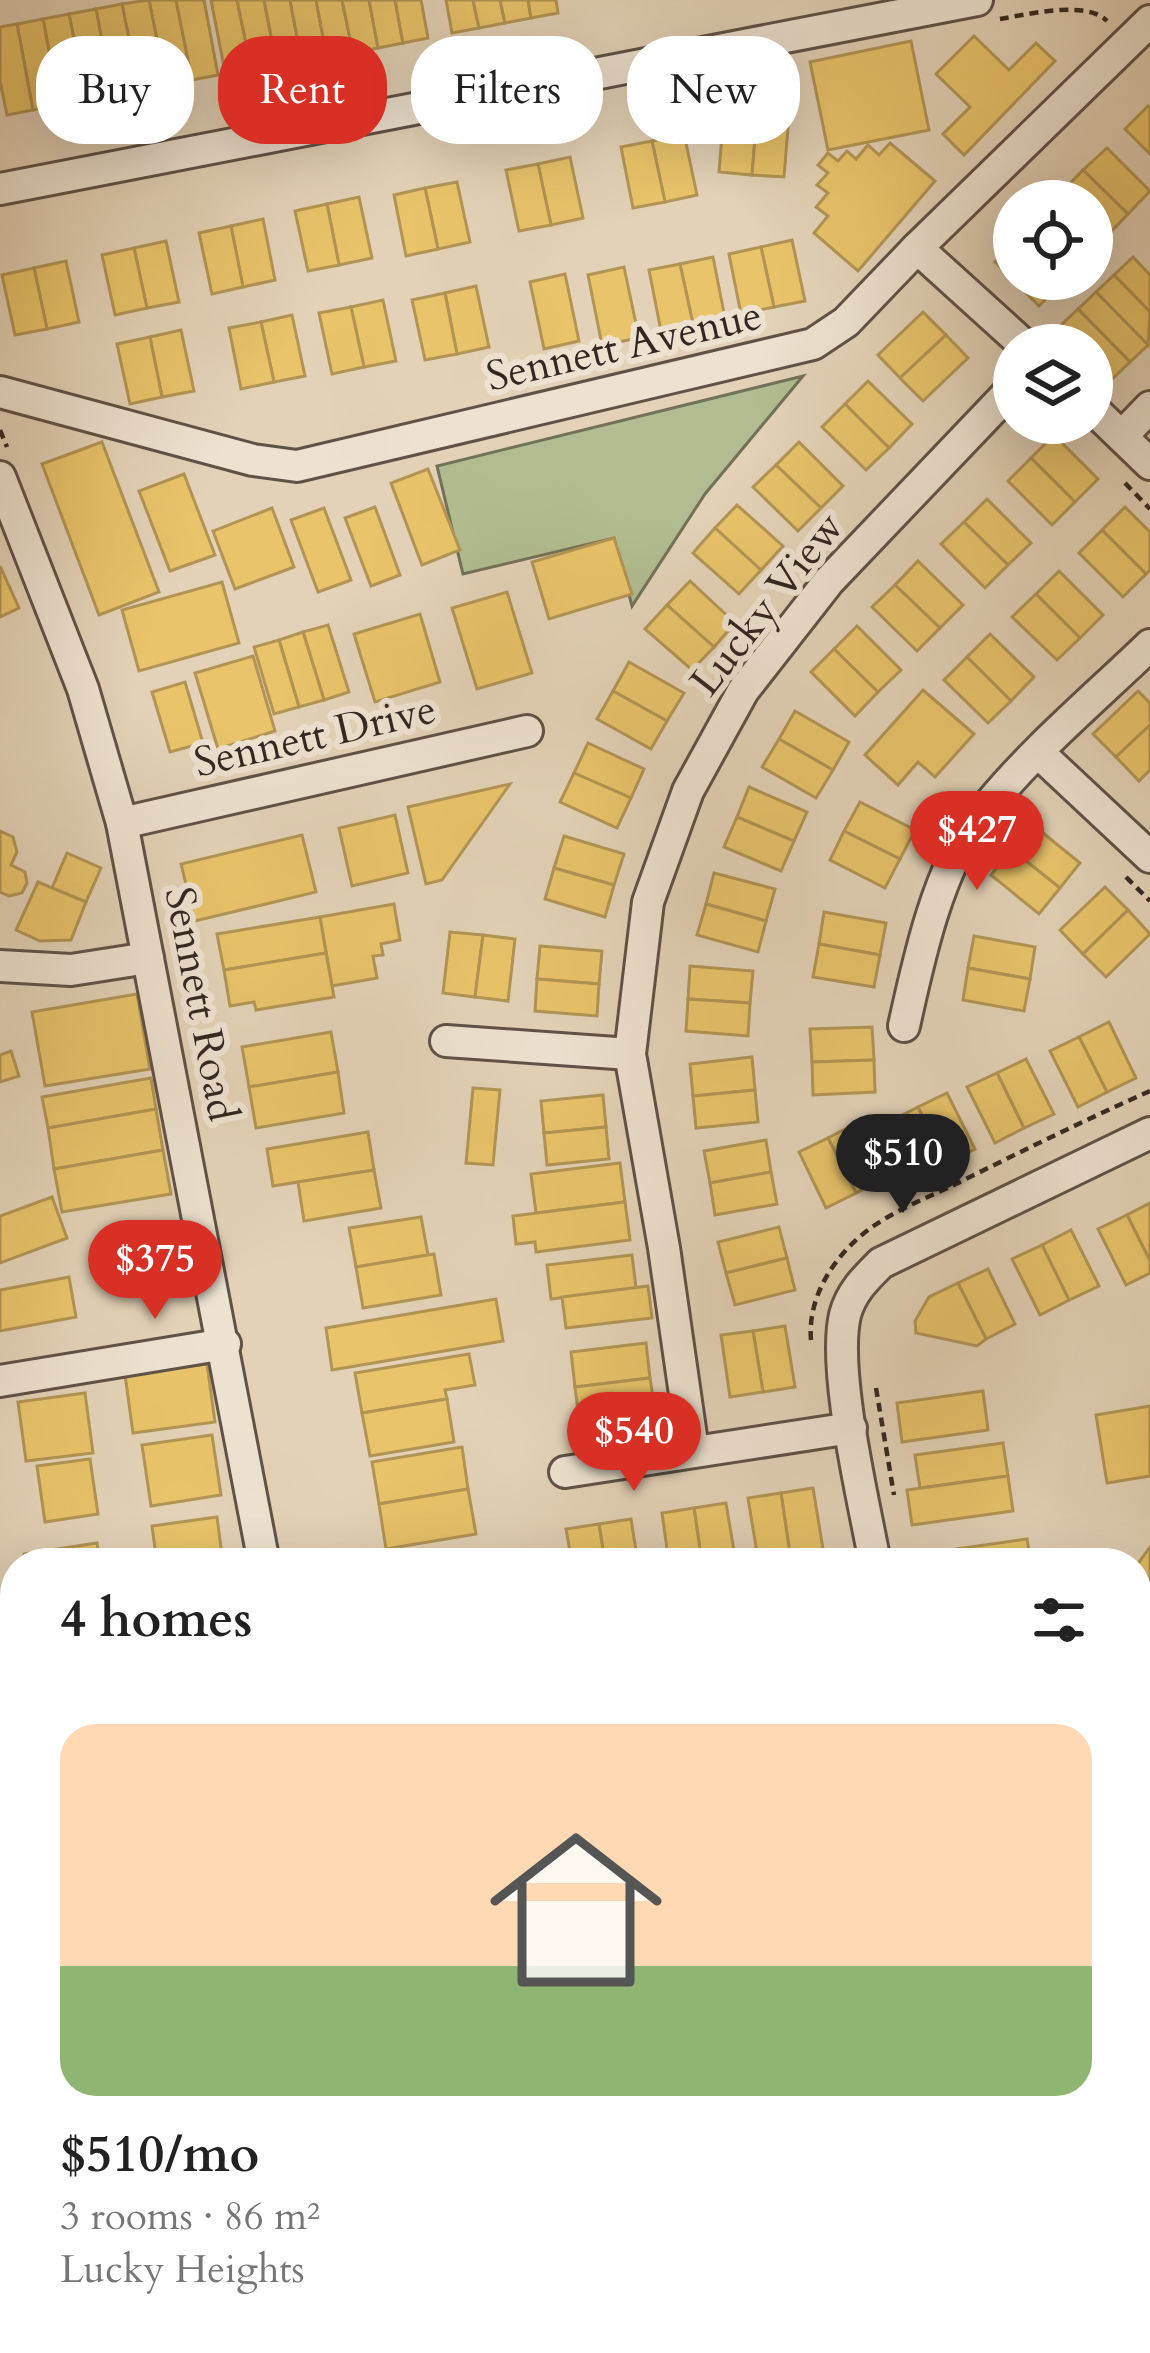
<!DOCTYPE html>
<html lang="en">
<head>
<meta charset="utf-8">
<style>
  :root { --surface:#fff; --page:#f6f6f6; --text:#222; --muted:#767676; --accent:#d93025 }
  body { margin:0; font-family:Cardo,serif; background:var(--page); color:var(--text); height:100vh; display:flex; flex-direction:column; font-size:45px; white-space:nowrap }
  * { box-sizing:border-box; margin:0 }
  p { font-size:39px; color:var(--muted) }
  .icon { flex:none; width:66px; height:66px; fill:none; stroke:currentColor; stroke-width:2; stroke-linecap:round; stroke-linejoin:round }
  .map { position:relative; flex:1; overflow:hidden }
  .panel { position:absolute; left:0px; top:1548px; width:1152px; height:807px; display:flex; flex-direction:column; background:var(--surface); border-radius:48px 48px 0 0; box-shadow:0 12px 48px #0002 }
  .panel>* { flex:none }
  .hud { position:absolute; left:36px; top:36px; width:1080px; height:108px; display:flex; gap:24px }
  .tools { position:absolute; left:993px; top:180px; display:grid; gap:24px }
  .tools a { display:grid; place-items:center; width:120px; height:120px; border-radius:50%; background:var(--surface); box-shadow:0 12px 48px #0002; font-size:60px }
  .price { position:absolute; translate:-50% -102px; padding:0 27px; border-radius:42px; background:var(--accent); color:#fff; font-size:39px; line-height:78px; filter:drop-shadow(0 3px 6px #0008) }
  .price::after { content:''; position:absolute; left:50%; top:72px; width:36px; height:27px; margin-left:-18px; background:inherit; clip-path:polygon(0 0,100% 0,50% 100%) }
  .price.current { background:#222; color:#fff }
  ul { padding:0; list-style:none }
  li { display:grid; align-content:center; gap:24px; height:636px; padding:0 60px }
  li span { display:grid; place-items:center; height:372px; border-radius:36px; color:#555 }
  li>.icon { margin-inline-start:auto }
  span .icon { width:216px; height:216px; fill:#fffc; stroke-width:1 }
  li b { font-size:51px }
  h2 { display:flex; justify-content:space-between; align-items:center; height:144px; padding:0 60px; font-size:51px }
  .pill { padding:0 42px; border-radius:48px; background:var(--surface); box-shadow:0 12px 48px #0002; font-size:42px; line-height:108px }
  .pill.current { background:var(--accent); color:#fff }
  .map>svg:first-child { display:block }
  .green { fill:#b1bd90; stroke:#727259; stroke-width:3 }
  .homes { fill:#e9c46a; stroke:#b29554; stroke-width:3 }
  .schools { fill:#2a9d8f; stroke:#2d7a6e; stroke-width:3 }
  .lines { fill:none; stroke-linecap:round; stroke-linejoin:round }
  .service-casing { stroke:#5f5247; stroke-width:21 }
  .minor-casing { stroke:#5f5247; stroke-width:36 }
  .tertiary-casing { stroke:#5f5247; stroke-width:45 }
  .secondary-casing { stroke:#332722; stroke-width:51 }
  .path { stroke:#332722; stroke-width:4.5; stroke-dasharray:9 6; stroke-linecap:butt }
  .service { stroke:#ede2d0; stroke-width:15 }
  .minor { stroke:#ede2d0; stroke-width:30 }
  .tertiary { stroke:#ede2d0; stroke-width:39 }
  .secondary { stroke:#ede2d0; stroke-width:45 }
  .labels { text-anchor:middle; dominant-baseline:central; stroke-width:12; stroke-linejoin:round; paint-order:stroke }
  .street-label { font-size:42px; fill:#332722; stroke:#ede2d0 }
</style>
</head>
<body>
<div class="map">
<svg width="1150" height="2353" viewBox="0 0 1150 2353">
  <rect width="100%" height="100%" fill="#e3d2b7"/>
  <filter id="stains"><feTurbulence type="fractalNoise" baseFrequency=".00167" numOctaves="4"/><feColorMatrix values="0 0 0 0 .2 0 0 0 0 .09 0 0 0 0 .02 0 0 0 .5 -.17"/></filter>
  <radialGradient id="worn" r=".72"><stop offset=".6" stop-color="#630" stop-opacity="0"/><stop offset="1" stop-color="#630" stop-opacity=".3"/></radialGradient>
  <!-- green -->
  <path class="green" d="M803 376 705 494 632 606 614 538 463 574 437 466Z"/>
  <!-- homes -->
  <g class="homes">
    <path d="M149 0H176L192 80 166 85Z"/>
    <path d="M149 0 166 85 139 90 122 4Z"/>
    <path d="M176 0H204L218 75 192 80Z"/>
    <path d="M211 0H237L252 72 226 77Z"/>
    <path d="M237 0H264L277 67 252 72Z"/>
    <path d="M264 0H290L302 63 277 67Z"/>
    <path d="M290 0H316L327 58 302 63Z"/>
    <path d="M316 0H342L353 53 327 58Z"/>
    <path d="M342 0H369L378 48 353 53Z"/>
    <path d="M369 0H395L403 43 378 48Z"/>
    <path d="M395 0H421L428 38 403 43Z"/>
    <path d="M446 0H473L479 28 452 33Z"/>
    <path d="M473 0H500L505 23 479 28Z"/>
    <path d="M500 0H528L531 18 505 23Z"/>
    <path d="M528 0H556L558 13 531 18Z"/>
    <path d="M122 4 139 90 112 95 96 9Z"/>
    <path d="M96 9 112 95 86 100 69 14Z"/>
    <path d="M69 14 86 100 59 105 43 19Z"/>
    <path d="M43 19 59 105 33 110 17 24Z"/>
    <path d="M17 24 33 110 7 115 0 81V27Z"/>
    <path d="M974 36 1009 70 1036 43 1055 61 964 155 943 134 970 107 936 74Z"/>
    <path d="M911 41 929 130 828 150 810 62Z"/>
    <path d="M1148 106 1150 108V154L1125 129Z"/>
    <path d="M724 110 757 113 752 175 719 172Z"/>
    <path d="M757 113 789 115 784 177 752 175Z"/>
    <path d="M684 134 697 195 665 202 652 141Z"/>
    <path d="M652 141 665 202 633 208 621 147Z"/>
    <path d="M890 143 935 181 858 271 814 233 828 216 816 207 828 193 817 185 828 173 818 165 828 153 838 161 847 151 856 159 868 145 879 155Z"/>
    <path d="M1107 148 1150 191 1128 214 1083 170Z"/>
    <path d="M570 157 583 218 551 225 538 164Z"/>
    <path d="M538 164 551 225 519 231 506 170Z"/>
    <path d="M1083 170 1128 214 1105 238 1092 225V201H1068L1060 194Z"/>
    <path d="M457 182 470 242 438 249 425 188Z"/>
    <path d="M425 188 438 249 406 256 394 195Z"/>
    <path d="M359 197 372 258 339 265 327 204Z"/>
    <path d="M327 204 339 265 308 271 295 211Z"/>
    <path d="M263 219 275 280 243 287 231 226Z"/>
    <path d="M231 226 243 287 212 294 199 233Z"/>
    <path d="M792 240 805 301 774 307 761 247Z"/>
    <path d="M166 241 179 302 147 308 134 248Z"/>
    <path d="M1014 243V279H1058L1062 283 1039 306 995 262Z"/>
    <path d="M761 247 774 307 741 314 729 254Z"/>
    <path d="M134 248 147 308 115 315 102 255Z"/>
    <path d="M713 257 725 318 693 324 680 264Z"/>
    <path d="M1133 257 1150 275V312L1114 275Z"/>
    <path d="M66 261 79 322 47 329 34 268Z"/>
    <path d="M680 264 693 324 661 331 649 270Z"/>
    <path d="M624 267 639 338 602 345 588 275Z"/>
    <path d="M34 268 47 329 15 335 2 275Z"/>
    <path d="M565 274 579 341 544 349 530 282Z"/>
    <path d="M1114 275 1150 312 1148 345 1096 292Z"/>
    <path d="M476 286 489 347 457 354 445 293Z"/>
    <path d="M1096 292 1148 345 1130 362 1078 309Z"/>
    <path d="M445 293 457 354 425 360 412 300Z"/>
    <path d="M383 300 396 361 364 367 351 307Z"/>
    <path d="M351 307 364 367 332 374 319 313Z"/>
    <path d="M1078 309 1130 362 1111 380 1092 359V345H1078L1060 326Z"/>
    <path d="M923 312 946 335 900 378 878 355Z"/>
    <path d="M292 315 305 376 274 382 261 322Z"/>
    <path d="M261 322 274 382 241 389 229 328Z"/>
    <path d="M181 330 194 391 162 397 150 337Z"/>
    <path d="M946 335 968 358 923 401 900 378Z"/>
    <path d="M150 337 162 397 130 404 117 344Z"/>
    <path d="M868 381 912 424 889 448 845 404Z"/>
    <path d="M845 404 889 448 866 470 822 427Z"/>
    <path d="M1054 435 1098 479 1075 502 1031 458Z"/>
    <path d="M102 442 159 592 99 615 42 464Z"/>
    <path d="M799 442 843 486 821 508 776 465Z"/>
    <path d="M1031 458 1075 502 1052 525 1008 481Z"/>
    <path d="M776 465 821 508 798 531 753 487Z"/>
    <path d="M428 469 460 550 422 565 391 483Z"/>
    <path d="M184 474 215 555 170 571 139 491Z"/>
    <path d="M987 499 1031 543 1008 565 964 522Z"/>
    <path d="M737 505 783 546 761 570 715 528Z"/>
    <path d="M375 507 400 575 371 586 345 518Z"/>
    <path d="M1125 507 1150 532V570L1146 574 1102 530Z"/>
    <path d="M272 508 294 567 235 589 213 531Z"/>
    <path d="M324 508 351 580 318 592 291 520Z"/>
    <path d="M964 522 1008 565 985 588 941 544Z"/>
    <path d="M715 528 761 570 739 594 693 553Z"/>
    <path d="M1102 530 1146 574 1123 597 1079 553Z"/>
    <path d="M614 538 632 594 549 619 532 562Z"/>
    <path d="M918 561 963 605 940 628 895 585Z"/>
    <path d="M0 566 19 608 0 617Z"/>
    <path d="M1059 571 1103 615 1080 638 1036 594Z"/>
    <path d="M690 581 735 623 714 647 667 605Z"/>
    <path d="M222 582 239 643 139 671 122 610Z"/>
    <path d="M895 585 940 628 917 651 872 607Z"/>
    <path d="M507 592 532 673 477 689 452 608Z"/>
    <path d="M1036 594 1080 638 1057 660 1012 617Z"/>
    <path d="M667 605 714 647 692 670 645 629Z"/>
    <path d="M420 614 440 682 375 702 354 634Z"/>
    <path d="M328 625 349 692 324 700 303 632Z"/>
    <path d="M857 626 901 670 878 692 834 649Z"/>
    <path d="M303 632 324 700 299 707 279 640Z"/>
    <path d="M990 634 1034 677 1011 701 967 657Z"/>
    <path d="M279 640 299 707 274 714 254 647Z"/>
    <path d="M834 649 878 692 855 716 811 672Z"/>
    <path d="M253 656 275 731 218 749 195 673Z"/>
    <path d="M967 657 1011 701 988 723 944 680Z"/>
    <path d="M629 662 684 693 667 721 613 691Z"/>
    <path d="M185 682 203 743 170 752 152 692Z"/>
    <path d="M923 690 974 734 935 777 918 762 898 785 865 755Z"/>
    <path d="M613 691 667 721 651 749 597 719Z"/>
    <path d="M1138 691 1150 703V725L1116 757 1093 734Z"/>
    <path d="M795 711 849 742 833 770 779 739Z"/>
    <path d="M1150 725V770L1139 781 1116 757Z"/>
    <path d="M779 739 833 770 816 798 762 767Z"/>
    <path d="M588 743 644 769 631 798 574 773Z"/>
    <path d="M574 773 631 798 617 828 560 802Z"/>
    <path d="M510 784 442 880 426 884 408 807Z"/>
    <path d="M749 787 807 812 794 841 737 817Z"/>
    <path d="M860 802 915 830 900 859 844 831Z"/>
    <path d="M395 815 408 873 352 886 339 828Z"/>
    <path d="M737 817 794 841 781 871 724 847Z"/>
    <path d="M1032 824 1080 863 1060 888 1011 849Z"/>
    <path d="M0 831 13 837 17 852 11 865 25 872 27 883 22 893 9 896 0 892Z"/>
    <path d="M844 831 900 859 885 888 830 860Z"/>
    <path d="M302 835 316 892 195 921 181 864Z"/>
    <path d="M564 836 624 854 614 885 554 868Z"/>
    <path d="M1011 849 1060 888 1039 914 991 875Z"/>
    <path d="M67 853 101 868 86 902 52 888Z"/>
    <path d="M554 868 614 885 605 917 545 899Z"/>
    <path d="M714 873 775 889 766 921 706 904Z"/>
    <path d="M38 882 86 902 71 940 40 941 16 930Z"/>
    <path d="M1105 887 1128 910 1083 954 1060 930Z"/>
    <path d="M394 904 400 940 381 944 383 955 373 956 377 978 332 986 320 917Z"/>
    <path d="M706 904 766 921 758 952 697 935Z"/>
    <path d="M1128 910 1150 934 1106 977 1083 954Z"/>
    <path d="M824 912 886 923 880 955 819 944Z"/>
    <path d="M320 917 326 953 224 970 217 934Z"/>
    <path d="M450 932 483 935 475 997 443 993Z"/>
    <path d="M483 935 515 939 508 1001 475 997Z"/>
    <path d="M974 936 1035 947 1030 979 968 968Z"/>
    <path d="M819 944 880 955 874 987 813 977Z"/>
    <path d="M540 946 602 951 599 984 537 979Z"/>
    <path d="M326 953 334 997 256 1010 254 1002 230 1006 224 970Z"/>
    <path d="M690 966 753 971 750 1003 688 999Z"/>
    <path d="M968 968 1030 979 1024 1011 963 1000Z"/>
    <path d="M537 979 599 984 597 1016 535 1011Z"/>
    <path d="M137 994 150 1069 45 1086 32 1012Z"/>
    <path d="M688 999 750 1003 748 1036 686 1031Z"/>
    <path d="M1109 1022 1136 1078 1107 1092 1079 1037Z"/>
    <path d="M872 1027 874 1060 812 1062 810 1029Z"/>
    <path d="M331 1032 338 1072 249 1087 242 1047Z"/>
    <path d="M1079 1037 1107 1092 1078 1107 1050 1051Z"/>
    <path d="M11 1051 19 1076 0 1082V1055Z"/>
    <path d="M752 1057 755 1090 693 1096 690 1064Z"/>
    <path d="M1026 1059 1054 1114 1024 1128 997 1073Z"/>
    <path d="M874 1060 875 1092 813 1095 812 1062Z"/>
    <path d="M338 1072 344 1113 256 1128 249 1087Z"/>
    <path d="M997 1073 1024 1128 995 1143 967 1087Z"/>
    <path d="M151 1078 156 1109 48 1128 42 1097Z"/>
    <path d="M473 1088 500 1090 493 1165 466 1163Z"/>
    <path d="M755 1090 758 1122 696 1128 693 1096Z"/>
    <path d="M947 1093 975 1149 946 1163 918 1107Z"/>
    <path d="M603 1095 606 1127 544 1133 541 1101Z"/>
    <path d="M918 1107 946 1163 916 1177 889 1122Z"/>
    <path d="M156 1109 163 1150 54 1169 48 1128Z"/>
    <path d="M857 1123 885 1179 856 1193 828 1138Z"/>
    <path d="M606 1127 609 1159 547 1165 544 1133Z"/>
    <path d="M368 1132 374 1170 273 1186 267 1149Z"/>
    <path d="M828 1138 856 1193 826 1208 799 1152Z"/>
    <path d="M766 1140 771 1172 710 1183 704 1151Z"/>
    <path d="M163 1150 171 1194 62 1212 54 1169Z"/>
    <path d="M620 1163 625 1202 536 1213 531 1174Z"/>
    <path d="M374 1170 381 1208 304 1221 298 1182Z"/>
    <path d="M771 1172 777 1204 715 1215 710 1183Z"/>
    <path d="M52 1197 67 1238 0 1263V1216Z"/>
    <path d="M625 1202 630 1240 536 1252 535 1242 516 1244 513 1216Z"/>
    <path d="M1150 1203V1261L1127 1215Z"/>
    <path d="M1127 1215 1150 1261V1273L1126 1285 1098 1229Z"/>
    <path d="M421 1217 428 1255 356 1267 349 1228Z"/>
    <path d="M779 1227 787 1258 726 1273 718 1242Z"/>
    <path d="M1071 1230 1099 1286 1069 1300 1042 1245Z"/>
    <path d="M1042 1245 1069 1300 1040 1315 1012 1259Z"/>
    <path d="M434 1254 441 1295 363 1308 356 1267Z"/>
    <path d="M632 1255 636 1288 551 1299 547 1265Z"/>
    <path d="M787 1258 795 1290 735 1305 726 1273Z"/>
    <path d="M988 1269 1015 1324 986 1339 958 1283Z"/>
    <path d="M69 1277 76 1317 0 1331V1290Z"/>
    <path d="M958 1283 986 1339 977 1346 916 1333 915 1321 929 1297Z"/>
    <path d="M648 1286 652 1318 566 1328 562 1297Z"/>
    <path d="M496 1299 503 1341 332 1370 326 1328Z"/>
    <path d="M785 1326 795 1387 763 1392 753 1331Z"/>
    <path d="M753 1331 763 1392 730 1397 721 1335Z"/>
    <path d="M646 1343 650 1378 575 1387 571 1352Z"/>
    <path d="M469 1354 475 1385 445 1390 447 1399 362 1413 355 1373Z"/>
    <path d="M207 1364 215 1422 133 1433 125 1375Z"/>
    <path d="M650 1378 655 1409 579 1419 575 1387Z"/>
    <path d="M983 1391 988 1430 902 1442 897 1403Z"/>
    <path d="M85 1393 93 1453 26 1461 18 1402Z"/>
    <path d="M447 1399 454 1442 370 1456 362 1413Z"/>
    <path d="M1150 1406V1476L1107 1483 1096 1415Z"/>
    <path d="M212 1435 221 1495 151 1506 142 1445Z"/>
    <path d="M1003 1443 1008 1476 920 1488 915 1455Z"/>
    <path d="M462 1447 468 1489 379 1504 372 1462Z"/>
    <path d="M90 1459 98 1514 45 1522 37 1466Z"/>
    <path d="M1008 1476 1013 1511 912 1525 907 1490Z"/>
    <path d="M813 1488 823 1549 790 1554 781 1493Z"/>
    <path d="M468 1489 476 1534 386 1549 379 1504Z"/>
    <path d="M781 1493 790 1554 758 1559 748 1498Z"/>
    <path d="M726 1503 736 1563H702L694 1508Z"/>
    <path d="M694 1508 702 1563H669L662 1513Z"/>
    <path d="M217 1517 223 1563H157L152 1526Z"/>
    <path d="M631 1519 638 1563H605L599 1524Z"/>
    <path d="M599 1524 605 1563H572L566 1529Z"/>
    <path d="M1027 1539 1031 1563H929L928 1553Z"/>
    <path d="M97 1543 100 1563H25L24 1554Z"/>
    <path d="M1150 1547V1590L1137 1581V1565Z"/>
    <path d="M1143 1701 1150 1706V1788L1137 1778V1709Z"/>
  </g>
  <!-- schools -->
  <g class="schools">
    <path d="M15 1653V1698L0 1701V1691L10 1689 4 1654Z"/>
    <path d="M0 1795 15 1878V1988L0 1991Z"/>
  </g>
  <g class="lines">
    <defs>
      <g id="service">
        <path d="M640 2340 641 2353"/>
        <path d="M755 2340 758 2353"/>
      </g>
      <g id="minor">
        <path d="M0 189 977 0"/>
        <path d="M917 248 1024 345"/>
        <path d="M0 392 253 460 297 466 813 344 846 322 917 248 1150 21"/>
        <path d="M1092 408 1150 464"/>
        <path d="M1122 436 1150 407"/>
        <path d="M0 477 83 689 122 823 264 1563"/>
        <path d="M1040 754 1150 857"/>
        <path d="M122 823 527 731"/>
        <path d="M0 966 71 970 148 958"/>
        <path d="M904 1026C918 962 938 868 979 817 1028 754 1093 700 1150 645"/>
        <path d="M446 1041 630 1054"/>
        <path d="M0 1381 225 1344"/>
        <path d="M693 1450 664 1248 630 1054 648 902 688 791 743 691 829 581 1014 387"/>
        <path d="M565 1472 851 1428"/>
        <path d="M875 1563C864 1502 832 1371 845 1315 851 1292 865 1279 881 1263L1150 1133"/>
        <path d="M416 2340 418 2353"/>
      </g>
      <path id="tertiary" d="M1021 2340 1024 2353"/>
      <g id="secondary">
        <path d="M1137 2240 1150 2238"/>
        <path d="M1137 2272 1150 2270"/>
        <path d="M168 2353 293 2340"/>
        <path d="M504 2353 603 2340"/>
      </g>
    </defs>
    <!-- service casing -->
    <use href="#service" class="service-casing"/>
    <!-- minor casing -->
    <use href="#minor" class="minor-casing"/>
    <!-- tertiary casing -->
    <use href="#tertiary" class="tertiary-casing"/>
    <!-- secondary casing -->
    <use href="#secondary" class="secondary-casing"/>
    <!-- path -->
    <g class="path">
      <path d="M1000 19C1029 14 1087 0 1107 21"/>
      <path d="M0 430 7 447"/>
      <path d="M1125 483 1150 509"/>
      <path d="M1126 877 1150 901"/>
      <path d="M811 1340C807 1294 838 1250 875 1225 900 1208 931 1196 958 1183 1022 1151 1085 1120 1150 1091"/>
      <path d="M876 1388 894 1495"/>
      <path d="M973 2340 977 2353"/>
      <path d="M1069 2340 1071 2353"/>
      <path d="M0 2345 63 2340"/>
    </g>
    <!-- service -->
    <use href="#service" class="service"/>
    <!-- minor -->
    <use href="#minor" class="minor"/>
    <!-- tertiary -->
    <use href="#tertiary" class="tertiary"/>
    <!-- secondary -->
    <use href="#secondary" class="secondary"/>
  </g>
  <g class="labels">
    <!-- street labels -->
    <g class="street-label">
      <text transform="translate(624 346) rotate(-13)">Sennett Avenue</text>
      <text transform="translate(767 604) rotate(-52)">Lucky View</text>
      <text transform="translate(315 736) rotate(-13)">Sennett Drive</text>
      <text transform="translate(201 1004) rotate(79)">Sennett Road</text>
    </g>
  </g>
  <rect width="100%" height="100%" filter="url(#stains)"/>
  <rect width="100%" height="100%" fill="url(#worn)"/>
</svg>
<div class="tools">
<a><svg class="icon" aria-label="locate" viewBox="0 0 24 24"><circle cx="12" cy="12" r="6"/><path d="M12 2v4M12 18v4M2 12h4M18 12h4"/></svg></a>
<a><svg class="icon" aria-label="layers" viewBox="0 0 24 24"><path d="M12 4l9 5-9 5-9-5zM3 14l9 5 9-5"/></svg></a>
</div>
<b class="price" style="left:977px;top:893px">$427</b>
<b class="price current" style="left:903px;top:1216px">$510</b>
<b class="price" style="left:155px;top:1322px">$375</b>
<b class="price" style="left:634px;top:1494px">$540</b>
<div class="hud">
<a class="pill">Buy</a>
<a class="pill current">Rent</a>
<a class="pill">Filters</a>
<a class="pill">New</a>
</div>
<section class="panel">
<h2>4 homes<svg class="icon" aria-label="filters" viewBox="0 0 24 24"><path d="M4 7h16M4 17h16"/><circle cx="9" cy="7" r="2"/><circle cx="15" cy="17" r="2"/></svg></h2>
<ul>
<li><span style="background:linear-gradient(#ffd9b3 65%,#8fb573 0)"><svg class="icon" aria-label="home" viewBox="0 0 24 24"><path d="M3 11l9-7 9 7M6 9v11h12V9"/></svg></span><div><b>$510/mo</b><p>3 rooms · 86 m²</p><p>Lucky Heights</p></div></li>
</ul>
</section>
</div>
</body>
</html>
